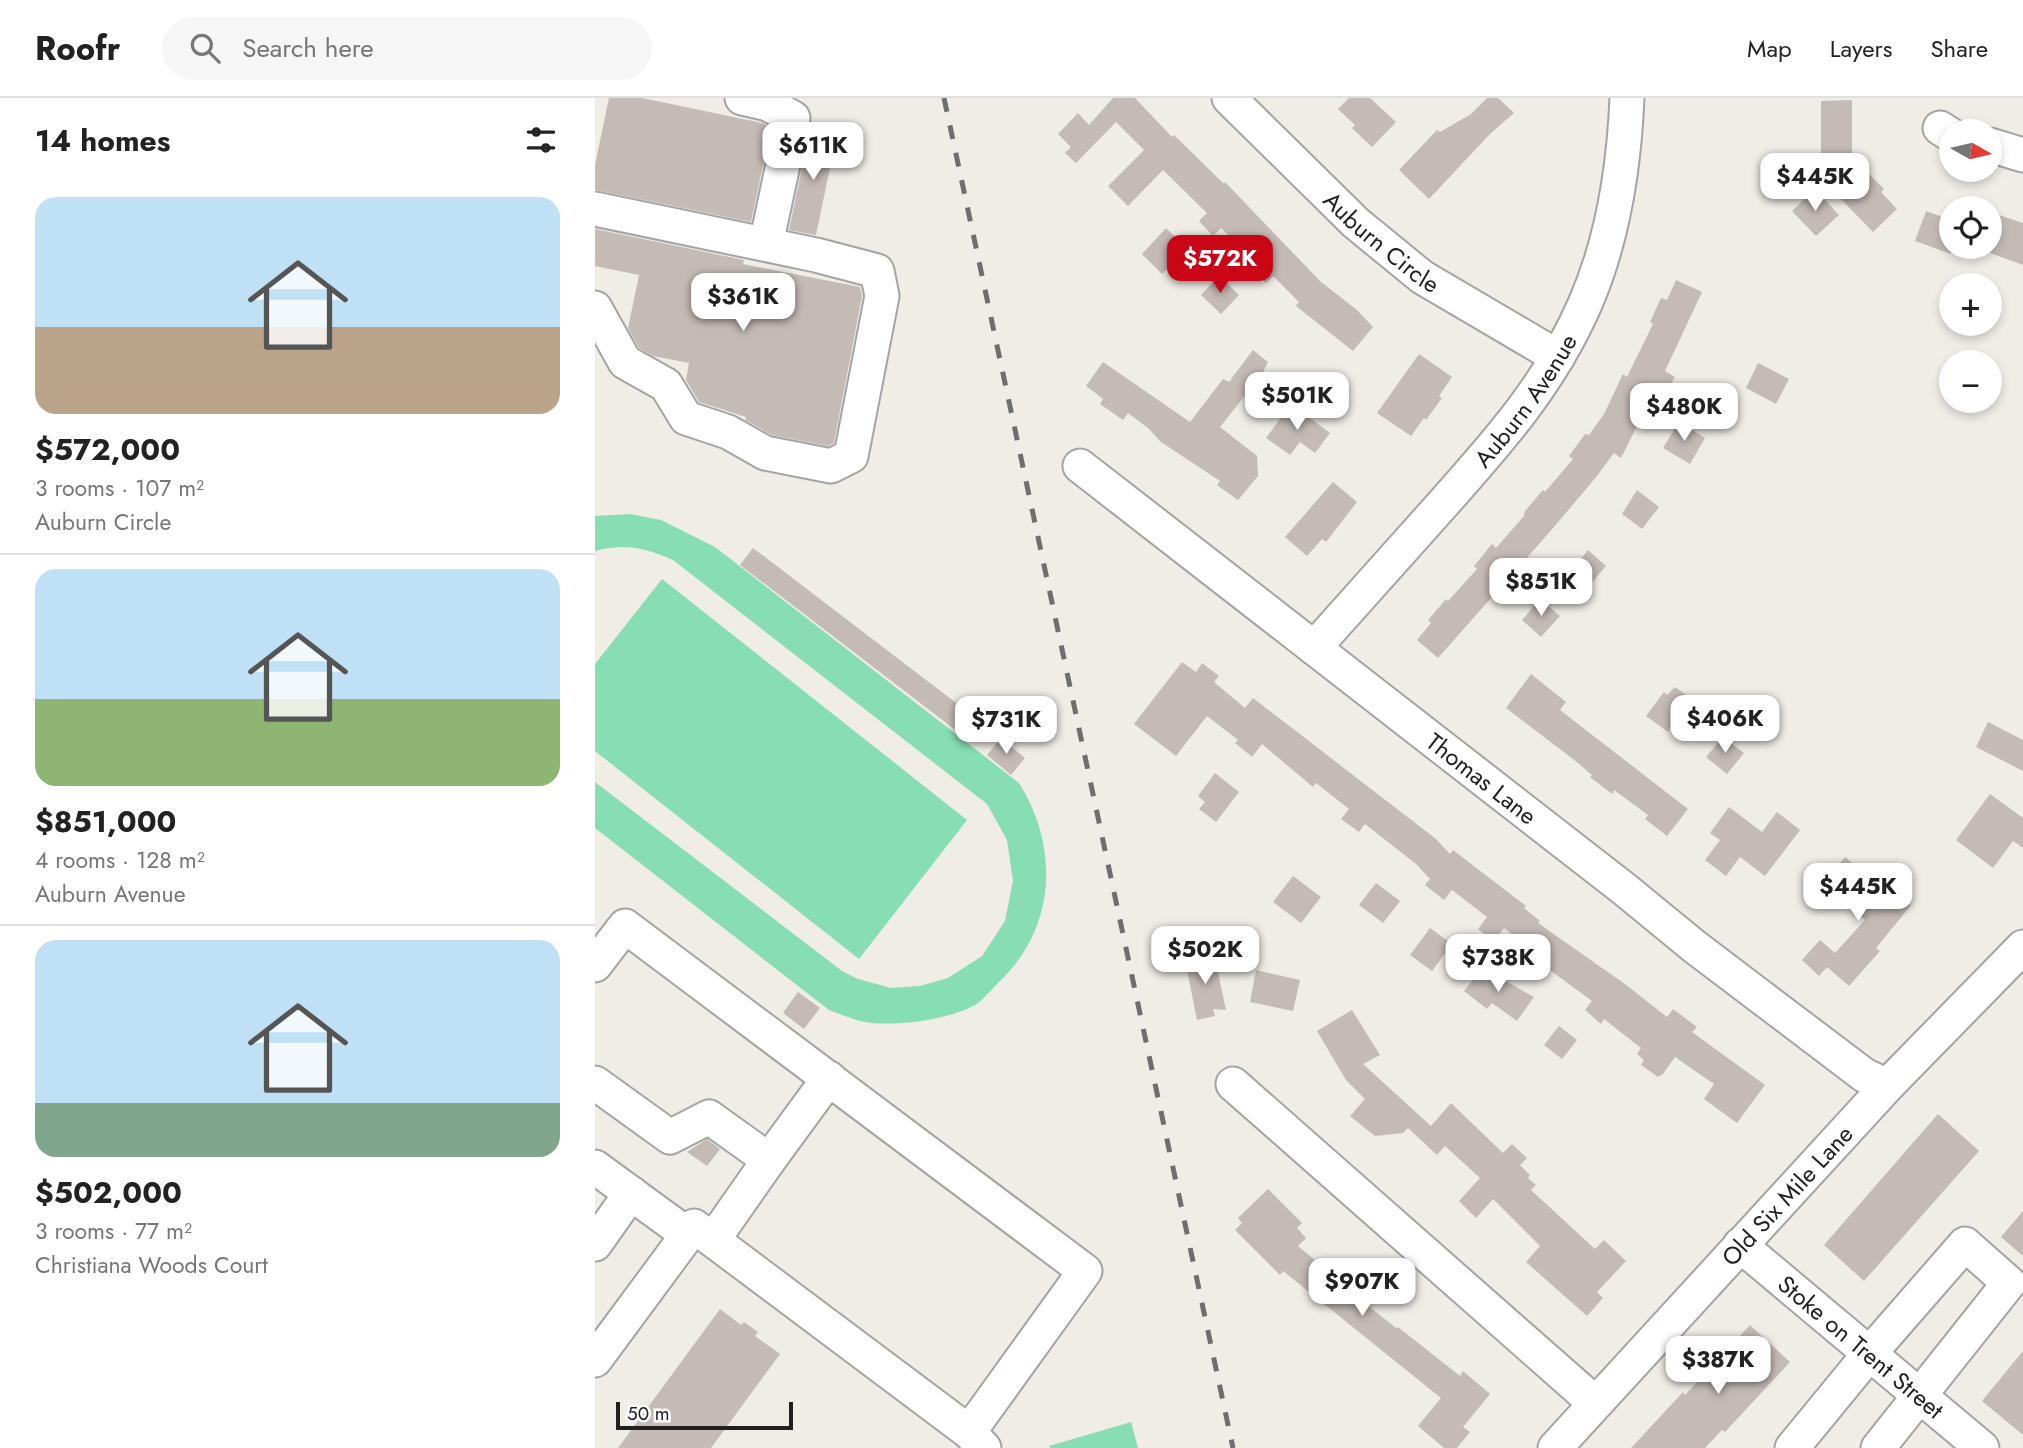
<!DOCTYPE html>
<html lang="en">
<head>
<meta charset="utf-8">
<style>
  :root { --surface:#fff; --page:#f6f6f6; --text:#222; --muted:#767676; --line:#e0e0e0; --accent:#ca0616 }
  body { margin:0; font-family:Jost,sans-serif; background:var(--page); color:var(--text); height:100vh; display:flex; flex-direction:column; font-size:26px; white-space:nowrap }
  * { box-sizing:border-box; margin:0 }
  p { font-size:23px; color:var(--muted) }
  .icon { flex:none; width:38px; height:38px; fill:none; stroke:currentColor; stroke-width:2; stroke-linecap:round; stroke-linejoin:round }
  .map { position:relative; flex:1; overflow:hidden }
  .panel { display:flex; flex-direction:column; background:var(--surface); width:595px }
  .panel>* { flex:none }
  .needle { width:46px; rotate:98deg }
  .tools { position:absolute; left:1344px; top:21px; display:grid; gap:14px }
  .tools a { display:grid; place-items:center; width:63px; height:63px; border-radius:50%; background:var(--surface); box-shadow:0 4px 10px #0003; font-size:35px }
  .scale { position:absolute; left:21px; bottom:18px; width:177px; box-sizing:border-box; padding-left:7px; border:4px solid #202020; border-top:0; font-size:19px; line-height:24px; white-space:nowrap; color:#202020; -webkit-text-stroke:5px #fff; paint-order:stroke }
  .price { position:absolute; translate:-50% -60px; padding:0 16px; border-radius:14px; background:#fff; color:#222; font-size:23px; line-height:46px; filter:drop-shadow(0 2px 4px #0008) }
  .price::after { content:''; position:absolute; left:50%; top:42px; width:21px; height:16px; margin-left:-10px; background:inherit; clip-path:polygon(0 0,100% 0,50% 100%) }
  .price.on { background:var(--accent); color:#fff }
  ul { padding:0; list-style:none }
  li { display:grid; align-content:center; gap:14px; height:371px; padding:0 35px }
  li+li { border-top:2px solid var(--line) }
  li span { display:grid; place-items:center; height:217px; border-radius:21px; color:#555 }
  li>.icon { margin-inline-start:auto }
  span .icon { width:126px; height:126px; fill:#fffc; stroke-width:1 }
  li b { font-size:30px }
  h2 { display:flex; justify-content:space-between; align-items:center; height:84px; padding:0 35px; font-size:30px }
  header { display:flex; align-items:center; gap:42px; box-sizing:border-box; height:98px; padding:0 35px; background:var(--surface); border-bottom:2px solid var(--line) }
  header strong { font-size:33px }
  nav { display:flex; gap:38px; margin-inline-start:auto; font-size:24px }
  .search { width:490px; height:63px; background:var(--page); display:flex; align-items:center; gap:18px; box-sizing:border-box; padding:0 24px; border-radius:38px; color:var(--muted); font-size:26px }
  main { display:flex; flex:1; min-height:0 }
  .map>svg:first-child { display:block }
  .pitch { fill:#87ddb4 }
  .building { fill:#c5bbb6 }
  .lines { fill:none; stroke-linecap:round; stroke-linejoin:round }
  .minor-casing { stroke:#a4a4a4; stroke-width:37 }
  .minor { stroke:#fff; stroke-width:33 }
  .rail { stroke:#6e6e6e; stroke-width:5; stroke-dasharray:14 14; stroke-linecap:butt }
  .labels { text-anchor:middle; dominant-baseline:central; stroke-width:7; stroke-linejoin:round; paint-order:stroke }
  .street-label { font-size:24px; fill:#202020; stroke:#fff }
</style>
</head>
<body>
<header>
<strong>Roofr</strong>
<div class="search"><svg class="icon" aria-label="search" viewBox="0 0 24 24"><circle cx="10" cy="10" r="6"/><path d="M15 15l6 6"/></svg>Search here</div>
<nav><a>Map</a><a>Layers</a><a>Share</a></nav>
</header>
<main>
<section class="panel">
<h2>14 homes<svg class="icon" aria-label="filters" viewBox="0 0 24 24"><path d="M4 7h16M4 17h16"/><circle cx="9" cy="7" r="2"/><circle cx="15" cy="17" r="2"/></svg></h2>
<ul>
<li><span style="background:linear-gradient(#bfe0f5 60%,#b9a48a 0)"><svg class="icon" aria-label="home" viewBox="0 0 24 24"><path d="M3 11l9-7 9 7M6 9v11h12V9"/></svg></span><div><b>$572,000</b><p>3 rooms · 107 m²</p><p>Auburn Circle</p></div></li>
<li><span style="background:linear-gradient(#bfe0f5 60%,#8fb573 0)"><svg class="icon" aria-label="home" viewBox="0 0 24 24"><path d="M3 11l9-7 9 7M6 9v11h12V9"/></svg></span><div><b>$851,000</b><p>4 rooms · 128 m²</p><p>Auburn Avenue</p></div></li>
<li><span style="background:linear-gradient(#bfe0f5 75%,#7fa58c 0)"><svg class="icon" aria-label="home" viewBox="0 0 24 24"><path d="M3 11l9-7 9 7M6 9v11h12V9"/></svg></span><div><b>$502,000</b><p>3 rooms · 77 m²</p><p>Christiana Woods Court</p></div></li>
</ul>
</section>
<div class="map">
<svg width="1428" height="1350" viewBox="0 0 1428 1350">
  <rect width="100%" height="100%" fill="#f0ece6"/>
  <!-- pitch -->
  <g class="pitch">
    <path d="M35 416 66 422 120 449 424 685C465 750 461 831 403 885 396 892 388 902 380 907 352 922 301 929 270 924 258 922 246 916 234 912L0 730V684L247 873 263 881 296 890 325 888 353 880 387 858 410 823 418 783 412 742 392 706 78 462C50 450 30 445 0 453V418Z"/>
    <path d="M67 481 372 722 264 861 0 653V566Z"/>
    <path d="M536 1324 543 1350H455L454 1348Z"/>
  </g>
  <!-- building -->
  <g class="building">
    <path d="M14 0H47L167 25 176 30 156 124 0 92V67Z"/>
    <path d="M518 0H540L577 39 579 37 629 86 630 84 726 184 762 212 778 229 758 253 701 208 704 204 678 178 671 185 656 169 661 164 626 130 618 138 604 123 612 115 568 72 533 108 513 88 549 52 521 24 481 65 470 55 476 49 463 36 483 15 494 27Z"/>
    <path d="M754 0H775L801 24 777 49 757 30 760 27 743 11Z"/>
    <path d="M892 0H903L919 15 895 36 834 101 804 72 842 32 845 34 876 16Z"/>
    <path d="M1257 2V61H1226V3Z"/>
    <path d="M215 31 242 36 221 137 194 132Z"/>
    <path d="M1273 75 1289 91 1286 94 1302 111 1278 134 1246 101Z"/>
    <path d="M1220 91 1244 117 1221 138 1197 113Z"/>
    <path d="M1331 113 1356 122V156L1320 143Z"/>
    <path d="M1395 114 1428 125V167L1395 155Z"/>
    <path d="M571 130 592 150 567 176 547 156Z"/>
    <path d="M0 131 149 162 148 166 265 189 267 198 239 345 233 348 177 337 150 322 151 319 104 304 91 282 94 265 58 258 44 250 33 230 44 177 0 168Z"/>
    <path d="M624 178 644 197 626 216 606 197Z"/>
    <path d="M1081 182 1107 194 1070 273 1080 279 1070 297 1060 292 1026 360 1019 355 1002 378 959 429 843 560 822 542 836 525 833 522 851 501 853 503 882 471 879 468 897 446 901 450 929 418 930 413 948 392 950 394 978 361 974 358 990 336 994 337 1009 316 1028 276 1032 279 1058 226 1055 224 1066 200 1072 202Z"/>
    <path d="M658 252 673 264 667 276 625 329 662 358 663 378 643 402 622 387 625 383 566 344 553 330 533 315 528 322 505 306 508 301 491 288 508 264 595 324 628 281 634 284Z"/>
    <path d="M824 256 857 279 844 298 847 300 831 322 829 320 816 338 782 315Z"/>
    <path d="M1163 265 1194 281 1181 306 1151 290Z"/>
    <path d="M696 306 735 335 720 355 705 344 695 357 671 340Z"/>
    <path d="M1084 324 1110 340 1095 366 1068 350Z"/>
    <path d="M738 384 762 404 731 444 727 441 712 458 690 439Z"/>
    <path d="M1042 392 1064 409 1047 431 1027 416Z"/>
    <path d="M158 450 373 614 359 631 145 467Z"/>
    <path d="M993 452 1011 468 994 488 976 473Z"/>
    <path d="M945 501 965 518 946 539 927 522Z"/>
    <path d="M587 564 601 574 607 565 624 578 619 584 650 610 658 600 841 741 855 756 858 752 931 808 929 810 945 823 943 825 1030 886 1072 919 1078 911 1102 929 1097 934 1170 987 1142 1025 1109 1001 1119 986 1080 959 1068 976 1063 979 1046 967 1049 962 1042 956 1046 950 1009 921 1006 926 990 912 997 903 948 867 951 862 909 830 899 843 883 831 892 819 857 792 849 802 830 787 835 781 821 766 770 726 764 734 746 721 754 711 721 685 718 689 667 646 657 659 640 645 643 642 612 618 581 658 539 626Z"/>
    <path d="M936 576 971 604 965 612 1093 711 1072 738 1050 721 1053 717 1019 692 1017 696 995 679 997 677 978 661 911 610Z"/>
    <path d="M1080 589 1097 601 1073 634 1051 618 1069 594 1072 597Z"/>
    <path d="M1393 624 1428 642V673L1381 649Z"/>
    <path d="M1128 639 1149 655 1132 676 1111 659Z"/>
    <path d="M406 640 430 660 416 677 392 657Z"/>
    <path d="M620 675 644 694 621 724 604 711 610 704 603 698Z"/>
    <path d="M1395 696 1428 720V750L1418 743 1398 770 1361 742Z"/>
    <path d="M1134 709 1167 734 1182 714 1205 732 1170 778 1145 759 1131 778 1110 762 1125 742 1115 735Z"/>
    <path d="M1250 759 1289 791 1292 788 1316 807 1281 850 1285 853 1254 888 1232 869 1224 878 1207 862 1225 842 1240 855 1270 822 1237 794 1242 788 1232 780Z"/>
    <path d="M698 778 726 799 706 825 678 804Z"/>
    <path d="M781 785 805 803 788 825 764 807Z"/>
    <path d="M835 830 857 846 837 873 815 857Z"/>
    <path d="M619 856 631 912 618 911 620 918 602 922 590 862Z"/>
    <path d="M890 867 912 884 939 899 922 923 897 905 892 911 869 893Z"/>
    <path d="M661 872 705 882 698 913 655 904Z"/>
    <path d="M203 894 225 910 209 931 188 915Z"/>
    <path d="M757 912 785 957 768 966 836 1028 856 1005 908 1055 917 1046 932 1060 925 1067 935 1077 933 1080 941 1087 936 1092 1000 1151 1009 1142 1031 1163 1002 1194 1008 1200 992 1218 931 1164 945 1148 898 1101 881 1120 864 1103 885 1080 850 1048 842 1057 813 1030 808 1035 780 1038 755 1018 770 1001 751 982 722 933Z"/>
    <path d="M964 928 982 942 967 961 949 947Z"/>
    <path d="M1343 1016 1384 1053 1269 1183 1229 1147Z"/>
    <path d="M112 1041 125 1051 112 1068 92 1054Z"/>
    <path d="M673 1091 707 1125 702 1130 711 1140 703 1148 733 1173 735 1170 769 1198 766 1202 801 1230 803 1229 865 1278 868 1273 895 1296 868 1329 875 1334 862 1350H849L823 1328 846 1300 688 1173 685 1177 640 1132 647 1125 643 1120Z"/>
    <path d="M1428 1113V1158L1406 1139Z"/>
    <path d="M125 1211 146 1227 149 1224 163 1234 160 1238 185 1256 116 1350H23Z"/>
    <path d="M1155 1227 1195 1264 1130 1334 1127 1332 1110 1350H1036L1088 1294 1090 1297Z"/>
    <path d="M1428 1253V1337L1387 1303Z"/>
  </g>
  <g class="lines">
    <defs>
      <g id="minor">
        <path d="M147 0 173 6 198 20 171 146"/>
        <path id="s1" d="M634 0 761 125 827 179 963 259"/>
        <path d="M1345 30 1356 37"/>
        <path d="M1395 47 1428 57"/>
        <path d="M0 111 221 157 282 173 287 198 256 358 236 368 170 355 133 334 91 320 71 287 30 264 0 210"/>
        <path id="s2" d="M485 368 1028 790 1100 849 1269 977 1292 988"/>
        <path id="s3" d="M719 550C761 503 804 455 846 408 903 344 955 286 990 206 1018 142 1029 70 1032 0"/>
        <path d="M0 867 30 828 490 1173 374 1334"/>
        <path d="M0 985 75 1039 114 1019 174 1062 118 1142"/>
        <path d="M638 986 1000 1305"/>
        <path d="M174 1062 234 980"/>
        <path d="M0 1069 93 1137"/>
        <path d="M0 1146 36 1095"/>
        <path id="s4" d="M1145 1147 1387 1350"/>
        <path d="M0 1262 99 1128 374 1334 389 1350"/>
        <path id="s5" d="M960 1350 1292 988 1428 849"/>
        <path d="M1197 1350 1275 1255 1370 1146 1414 1185 1283 1350"/>
      </g>
    </defs>
    <!-- minor casing -->
    <use href="#minor" class="minor-casing"/>
    <!-- minor -->
    <use href="#minor" class="minor"/>
    <!-- rail -->
    <path class="rail" d="M349 0 638 1350"/>
  </g>
  <g class="labels">
    <!-- street labels -->
    <g class="street-label">
      <text stroke="none"><textPath href="#s1" startOffset="210">Auburn Circle</textPath></text>
      <text stroke="none"><textPath href="#s3" startOffset="326">Auburn Avenue</textPath></text>
      <text stroke="none"><textPath href="#s2" startOffset="509">Thomas Lane</textPath></text>
      <text stroke="none"><textPath href="#s5" startOffset="343">Old Six Mile Lane</textPath></text>
      <text stroke="none"><textPath href="#s4" startOffset="158">Stoke on Trent Street</textPath></text>
    </g>
  </g>
</svg>
<div class="tools">
<a><svg class="needle" viewBox="-14 -14 28 28"><path d="M0-13l5 13h-10z" fill="#e53935"/><path d="M0 13l5-13h-10z" fill="#767676"/></svg></a>
<a><svg class="icon" aria-label="locate" viewBox="0 0 24 24"><circle cx="12" cy="12" r="6"/><path d="M12 2v4M12 18v4M2 12h4M18 12h4"/></svg></a>
<a>+</a>
<a>−</a>
</div>
<div class="scale">50 m</div>
<b class="price" style="left:218px;top:84px">$611K</b>
<b class="price" style="left:1220px;top:115px">$445K</b>
<b class="price on" style="left:625px;top:197px">$572K</b>
<b class="price" style="left:148px;top:235px">$361K</b>
<b class="price" style="left:702px;top:334px">$501K</b>
<b class="price" style="left:1089px;top:345px">$480K</b>
<b class="price" style="left:946px;top:520px">$851K</b>
<b class="price" style="left:1130px;top:657px">$406K</b>
<b class="price" style="left:411px;top:658px">$731K</b>
<b class="price" style="left:1263px;top:825px">$445K</b>
<b class="price" style="left:610px;top:888px">$502K</b>
<b class="price" style="left:903px;top:896px">$738K</b>
<b class="price" style="left:767px;top:1220px">$907K</b>
<b class="price" style="left:1123px;top:1298px">$387K</b>
</div>
</main>
</body>
</html>
